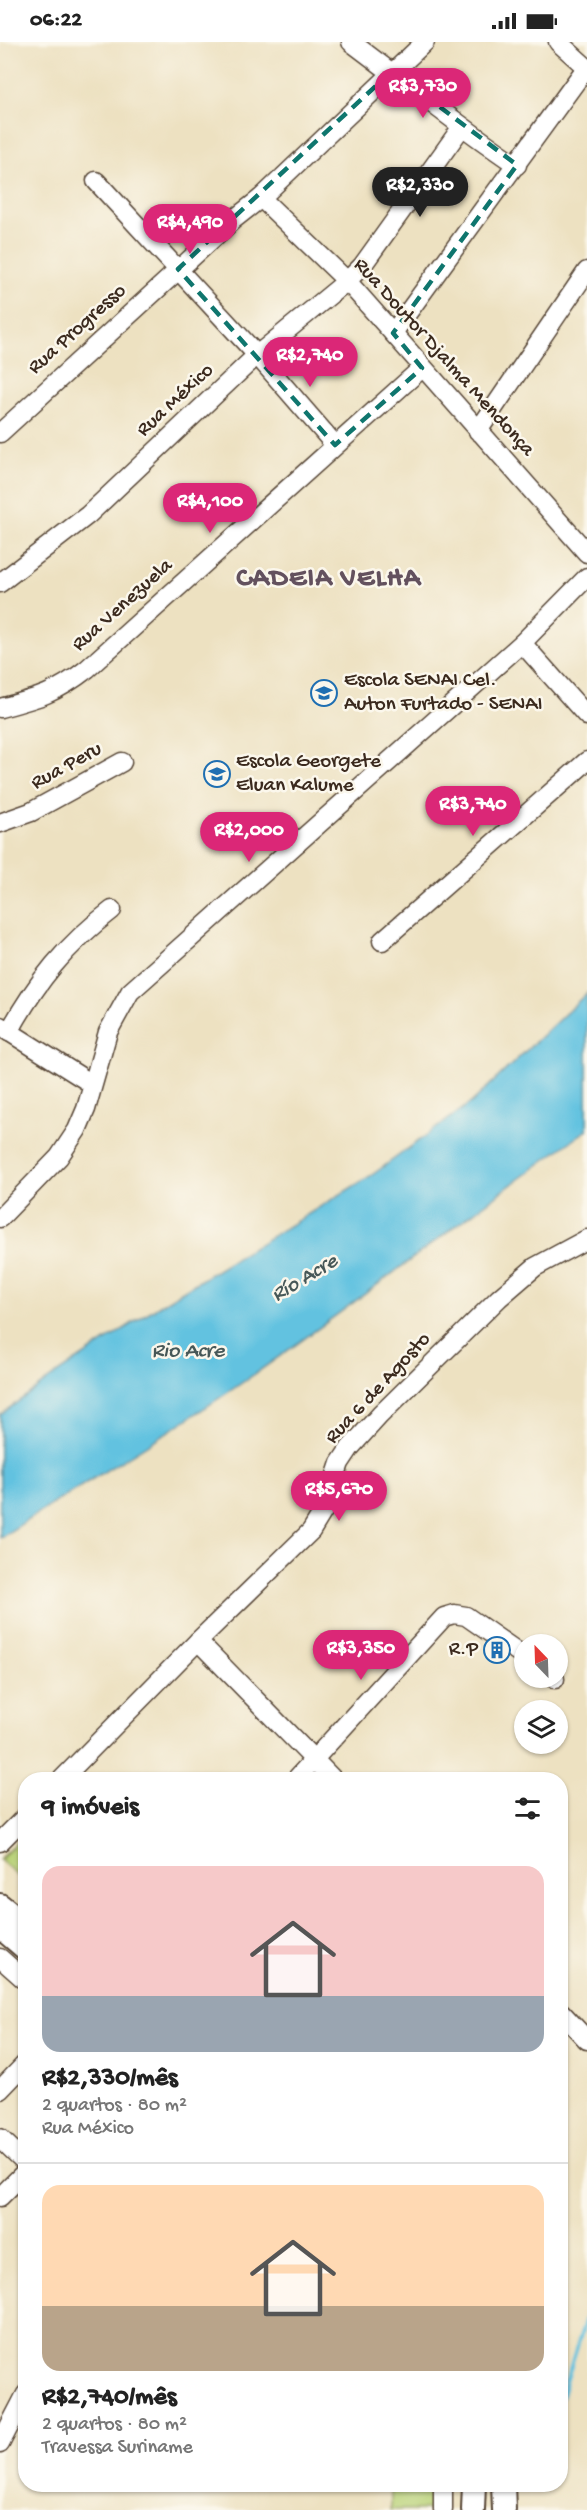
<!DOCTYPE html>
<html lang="pt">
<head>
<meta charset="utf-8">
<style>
  :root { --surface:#fff; --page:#f6f6f6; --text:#222; --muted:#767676; --line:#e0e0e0; --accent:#db2777 }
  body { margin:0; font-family:"Gochi Hand",sans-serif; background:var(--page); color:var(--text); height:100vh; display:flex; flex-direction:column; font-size:22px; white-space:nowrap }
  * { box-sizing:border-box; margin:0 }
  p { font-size:20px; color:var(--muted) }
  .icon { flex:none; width:33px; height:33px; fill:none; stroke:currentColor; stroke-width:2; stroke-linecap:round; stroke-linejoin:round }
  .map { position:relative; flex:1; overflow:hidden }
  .sheet { position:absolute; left:18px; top:1730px; width:550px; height:720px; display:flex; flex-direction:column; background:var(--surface); border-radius:24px; box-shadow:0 2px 4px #0004 }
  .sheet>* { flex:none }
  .needle { width:39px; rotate:337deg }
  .buttons { position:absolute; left:514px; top:1592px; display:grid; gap:12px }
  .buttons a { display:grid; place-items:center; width:54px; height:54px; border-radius:50%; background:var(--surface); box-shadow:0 2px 4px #0004; font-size:30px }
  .price { position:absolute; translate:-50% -51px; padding:0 14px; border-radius:21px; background:var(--accent); color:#fff; font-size:20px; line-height:39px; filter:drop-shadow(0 2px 3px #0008) }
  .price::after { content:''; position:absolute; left:50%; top:36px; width:18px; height:14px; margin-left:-9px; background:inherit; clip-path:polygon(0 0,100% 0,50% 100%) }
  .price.selected { background:#222; color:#fff }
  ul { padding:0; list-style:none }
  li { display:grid; align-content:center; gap:12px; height:318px; padding:0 24px }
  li+li { border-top:2px solid var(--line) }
  li span { display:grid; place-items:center; height:186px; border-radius:18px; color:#555 }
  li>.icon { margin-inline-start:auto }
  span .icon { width:108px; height:108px; fill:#fffc; stroke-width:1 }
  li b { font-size:26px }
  h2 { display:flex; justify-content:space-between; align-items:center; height:72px; padding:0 24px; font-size:26px }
  .status { display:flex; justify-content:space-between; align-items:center; height:42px; padding:0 30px; background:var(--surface); direction:ltr }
  .status svg { height:16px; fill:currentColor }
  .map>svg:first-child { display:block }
  .green { fill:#b8d176; stroke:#7a7e4a; stroke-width:1.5 }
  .water { fill:#62c2e0; stroke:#4e767f; stroke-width:1.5 }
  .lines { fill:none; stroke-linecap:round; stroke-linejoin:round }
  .stream { stroke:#62c2e0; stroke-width:4 }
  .minor-casing { stroke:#564536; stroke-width:21 }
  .major-casing { stroke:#564536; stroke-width:26 }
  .minor { stroke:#fff; stroke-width:18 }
  .major { stroke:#fff; stroke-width:22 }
  .marked { fill:none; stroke:#0f766e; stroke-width:4.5; stroke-dasharray:12 8; stroke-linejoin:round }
  .labels { text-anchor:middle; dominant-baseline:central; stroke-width:5; stroke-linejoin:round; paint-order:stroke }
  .street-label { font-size:21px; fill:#3b2a1e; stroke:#fbf7ec }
  .poi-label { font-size:21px; fill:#3b2a1e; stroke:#fbf7ec; text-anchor:start }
  .water-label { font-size:22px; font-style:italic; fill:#475858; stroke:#fbf7ec }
  .district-label { font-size:27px; font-weight:bold; letter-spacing:1.5px; fill:#63515e; stroke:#fbf7ec }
</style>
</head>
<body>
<div class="status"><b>06:22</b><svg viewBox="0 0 49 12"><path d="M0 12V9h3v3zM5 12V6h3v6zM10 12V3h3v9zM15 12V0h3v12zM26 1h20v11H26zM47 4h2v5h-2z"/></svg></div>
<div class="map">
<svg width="587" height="2468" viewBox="0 0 587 2468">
  <rect width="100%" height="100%" fill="#fbf7ec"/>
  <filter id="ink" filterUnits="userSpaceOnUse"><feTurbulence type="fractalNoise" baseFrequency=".0167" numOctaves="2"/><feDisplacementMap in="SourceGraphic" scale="12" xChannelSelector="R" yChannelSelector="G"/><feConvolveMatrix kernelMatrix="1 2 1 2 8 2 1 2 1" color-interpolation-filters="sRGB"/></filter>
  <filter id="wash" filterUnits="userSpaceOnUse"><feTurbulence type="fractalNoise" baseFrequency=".008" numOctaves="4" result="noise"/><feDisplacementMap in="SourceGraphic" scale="24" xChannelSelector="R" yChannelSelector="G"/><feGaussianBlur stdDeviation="1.35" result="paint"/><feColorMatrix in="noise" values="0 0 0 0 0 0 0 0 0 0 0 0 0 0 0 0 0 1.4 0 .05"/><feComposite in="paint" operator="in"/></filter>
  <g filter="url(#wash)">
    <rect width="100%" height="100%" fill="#ede1c1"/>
    <!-- green -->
    <g class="green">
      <path d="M25 1791V1840L0 1818Z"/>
      <path d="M391 2442H433L434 2468H391Z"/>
    </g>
    <!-- water -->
    <path class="water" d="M587 951V1088C471 1169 362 1258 246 1338 166 1394 81 1442 0 1496V1373L56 1332 160 1263 372 1133 472 1060Z"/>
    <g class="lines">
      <!-- stream -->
      <path class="stream" d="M561 2356 587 2273"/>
    </g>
  </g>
  <g filter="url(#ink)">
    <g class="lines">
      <defs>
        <g id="minor">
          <path d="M351 0C406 41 460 85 517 123"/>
          <path d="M558 0 587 26"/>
          <path d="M96 139 257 313 335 403"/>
          <path d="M261 156 347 239 587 511"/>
          <path d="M393 291 586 26"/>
          <path d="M478 389 587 229"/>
          <path d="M0 391 233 178 261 156 425 0"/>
          <path d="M0 541 88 473 257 313 347 239 362 224 461 86"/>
          <path d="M522 601 587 674"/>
          <path d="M0 666C38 656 55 652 87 627L422 326"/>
          <path d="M0 781 31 770 122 720"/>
          <path d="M382 899 587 719"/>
          <path d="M0 984 92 1042"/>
          <path d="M9 990C37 939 66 903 112 868"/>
          <path d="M0 1176 59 1115 77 1088 86 1067 108 990 130 950 522 601 587 535"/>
          <path d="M198 1599 333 1737"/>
          <path d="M553 1635 555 1637"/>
          <path d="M62 1737 198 1599 311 1489 325 1466 340 1421 350 1406 380 1373 499 1256 535 1225 587 1197"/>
          <path d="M296 1737 444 1575 454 1572 466 1574 525 1615"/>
          <path d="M0 1800 26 1774"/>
          <path d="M0 1916 26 1939"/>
          <path d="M561 1970 587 1998"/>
          <path d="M0 2048 26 2021"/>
          <path d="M0 2096 26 2121"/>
          <path d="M0 2155 26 2129"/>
          <path d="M0 2402 26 2352"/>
          <path d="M443 2442V2468"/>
        </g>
        <g id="major">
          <path d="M0 1863 26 1884"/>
          <path d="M0 1885 26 1907"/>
          <path d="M503 2442 504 2468"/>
          <path d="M473 2468 474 2442"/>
        </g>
      </defs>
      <!-- minor casing -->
      <use href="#minor" class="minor-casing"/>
      <!-- major casing -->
      <use href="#major" class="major-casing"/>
      <!-- minor -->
      <use href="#minor" class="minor"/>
      <!-- major -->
      <use href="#major" class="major"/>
    </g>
  </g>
  <!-- marked area -->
  <path class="marked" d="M392 29 517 123 393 291 422 326 335 403 178 227Z"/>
  <!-- icons -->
  <defs>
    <symbol id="university-ring" viewBox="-11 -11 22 22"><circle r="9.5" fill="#fbf7ec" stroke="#1f6fb2" stroke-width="1.5"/><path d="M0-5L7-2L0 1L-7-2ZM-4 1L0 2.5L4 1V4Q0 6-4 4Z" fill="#1f6fb2"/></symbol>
    <symbol id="school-ring" viewBox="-11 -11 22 22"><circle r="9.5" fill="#fbf7ec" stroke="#1f6fb2" stroke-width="1.5"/><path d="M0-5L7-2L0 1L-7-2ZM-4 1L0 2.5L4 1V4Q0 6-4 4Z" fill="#1f6fb2"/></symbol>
    <symbol id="building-ring" viewBox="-11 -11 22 22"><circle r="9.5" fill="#fbf7ec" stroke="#1f6fb2" stroke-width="1.5"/><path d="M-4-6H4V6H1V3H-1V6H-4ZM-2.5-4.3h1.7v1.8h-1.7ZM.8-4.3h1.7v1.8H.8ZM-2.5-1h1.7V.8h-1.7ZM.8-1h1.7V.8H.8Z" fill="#1f6fb2"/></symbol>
  </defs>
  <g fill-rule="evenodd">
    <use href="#university-ring" x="309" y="636" width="30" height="30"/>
    <use href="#school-ring" x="202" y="717" width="30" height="30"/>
    <use href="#building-ring" x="482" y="1593" width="30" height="30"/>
  </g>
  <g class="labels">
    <!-- street labels -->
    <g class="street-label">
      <text transform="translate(78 288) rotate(-42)">Rua Progresso</text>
      <text transform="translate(443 316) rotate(48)">Rua Doutor Djalma Mendonça</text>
      <text transform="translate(176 359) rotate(-43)">Rua México</text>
      <text transform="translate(123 564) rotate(-42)">Rua Venezuela</text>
      <text transform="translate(67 725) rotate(-29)">Rua Peru</text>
      <text transform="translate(379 1347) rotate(-47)">Rua 6 de Agosto</text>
    </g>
    <!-- poi labels -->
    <g class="poi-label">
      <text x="344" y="639">Escola SENAI Cel.<tspan x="344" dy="24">Auton Furtado - SENAI</tspan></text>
      <text x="236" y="720">Escola Georgete<tspan x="236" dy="24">Eluan Kalume</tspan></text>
      <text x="478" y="1608" text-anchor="end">R.P</text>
    </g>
    <!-- water labels -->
    <g class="water-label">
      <text transform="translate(305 1237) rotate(-31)">Río Acre</text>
      <text x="188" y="1310">Rio Acre</text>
    </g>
    <!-- district labels -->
    <g class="district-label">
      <text x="329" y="538">CADEIA VELHA</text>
    </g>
  </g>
</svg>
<div class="buttons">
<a><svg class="needle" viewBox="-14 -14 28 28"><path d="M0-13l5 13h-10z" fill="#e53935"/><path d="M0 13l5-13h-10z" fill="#767676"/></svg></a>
<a><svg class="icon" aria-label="layers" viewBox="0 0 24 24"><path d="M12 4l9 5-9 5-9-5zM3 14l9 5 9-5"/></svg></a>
</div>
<b class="price" style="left:423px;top:77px">R$3,730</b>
<b class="price selected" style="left:420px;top:176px">R$2,330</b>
<b class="price" style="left:190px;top:213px">R$4,490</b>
<b class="price" style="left:310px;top:346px">R$2,740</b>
<b class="price" style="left:210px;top:492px">R$4,100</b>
<b class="price" style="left:473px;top:795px">R$3,740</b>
<b class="price" style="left:249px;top:821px">R$2,000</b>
<b class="price" style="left:339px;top:1480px">R$5,670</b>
<b class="price" style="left:361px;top:1639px">R$3,350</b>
<section class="sheet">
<h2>9 imóveis<svg class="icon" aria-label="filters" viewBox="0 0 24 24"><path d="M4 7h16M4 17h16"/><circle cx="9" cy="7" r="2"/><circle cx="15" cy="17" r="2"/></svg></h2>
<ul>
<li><span style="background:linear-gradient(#f6c9c9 70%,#9aa5b1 0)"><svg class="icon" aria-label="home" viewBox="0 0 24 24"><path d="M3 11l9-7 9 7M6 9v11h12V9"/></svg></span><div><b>R$2,330/mês</b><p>2 quartos · 80 m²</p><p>Rua México</p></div></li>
<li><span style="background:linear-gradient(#ffd9b3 65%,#b9a48a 0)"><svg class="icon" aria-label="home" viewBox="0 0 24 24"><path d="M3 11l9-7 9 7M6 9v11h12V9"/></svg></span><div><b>R$2,740/mês</b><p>2 quartos · 80 m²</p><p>Travessa Suriname</p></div></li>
</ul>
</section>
</div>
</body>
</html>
